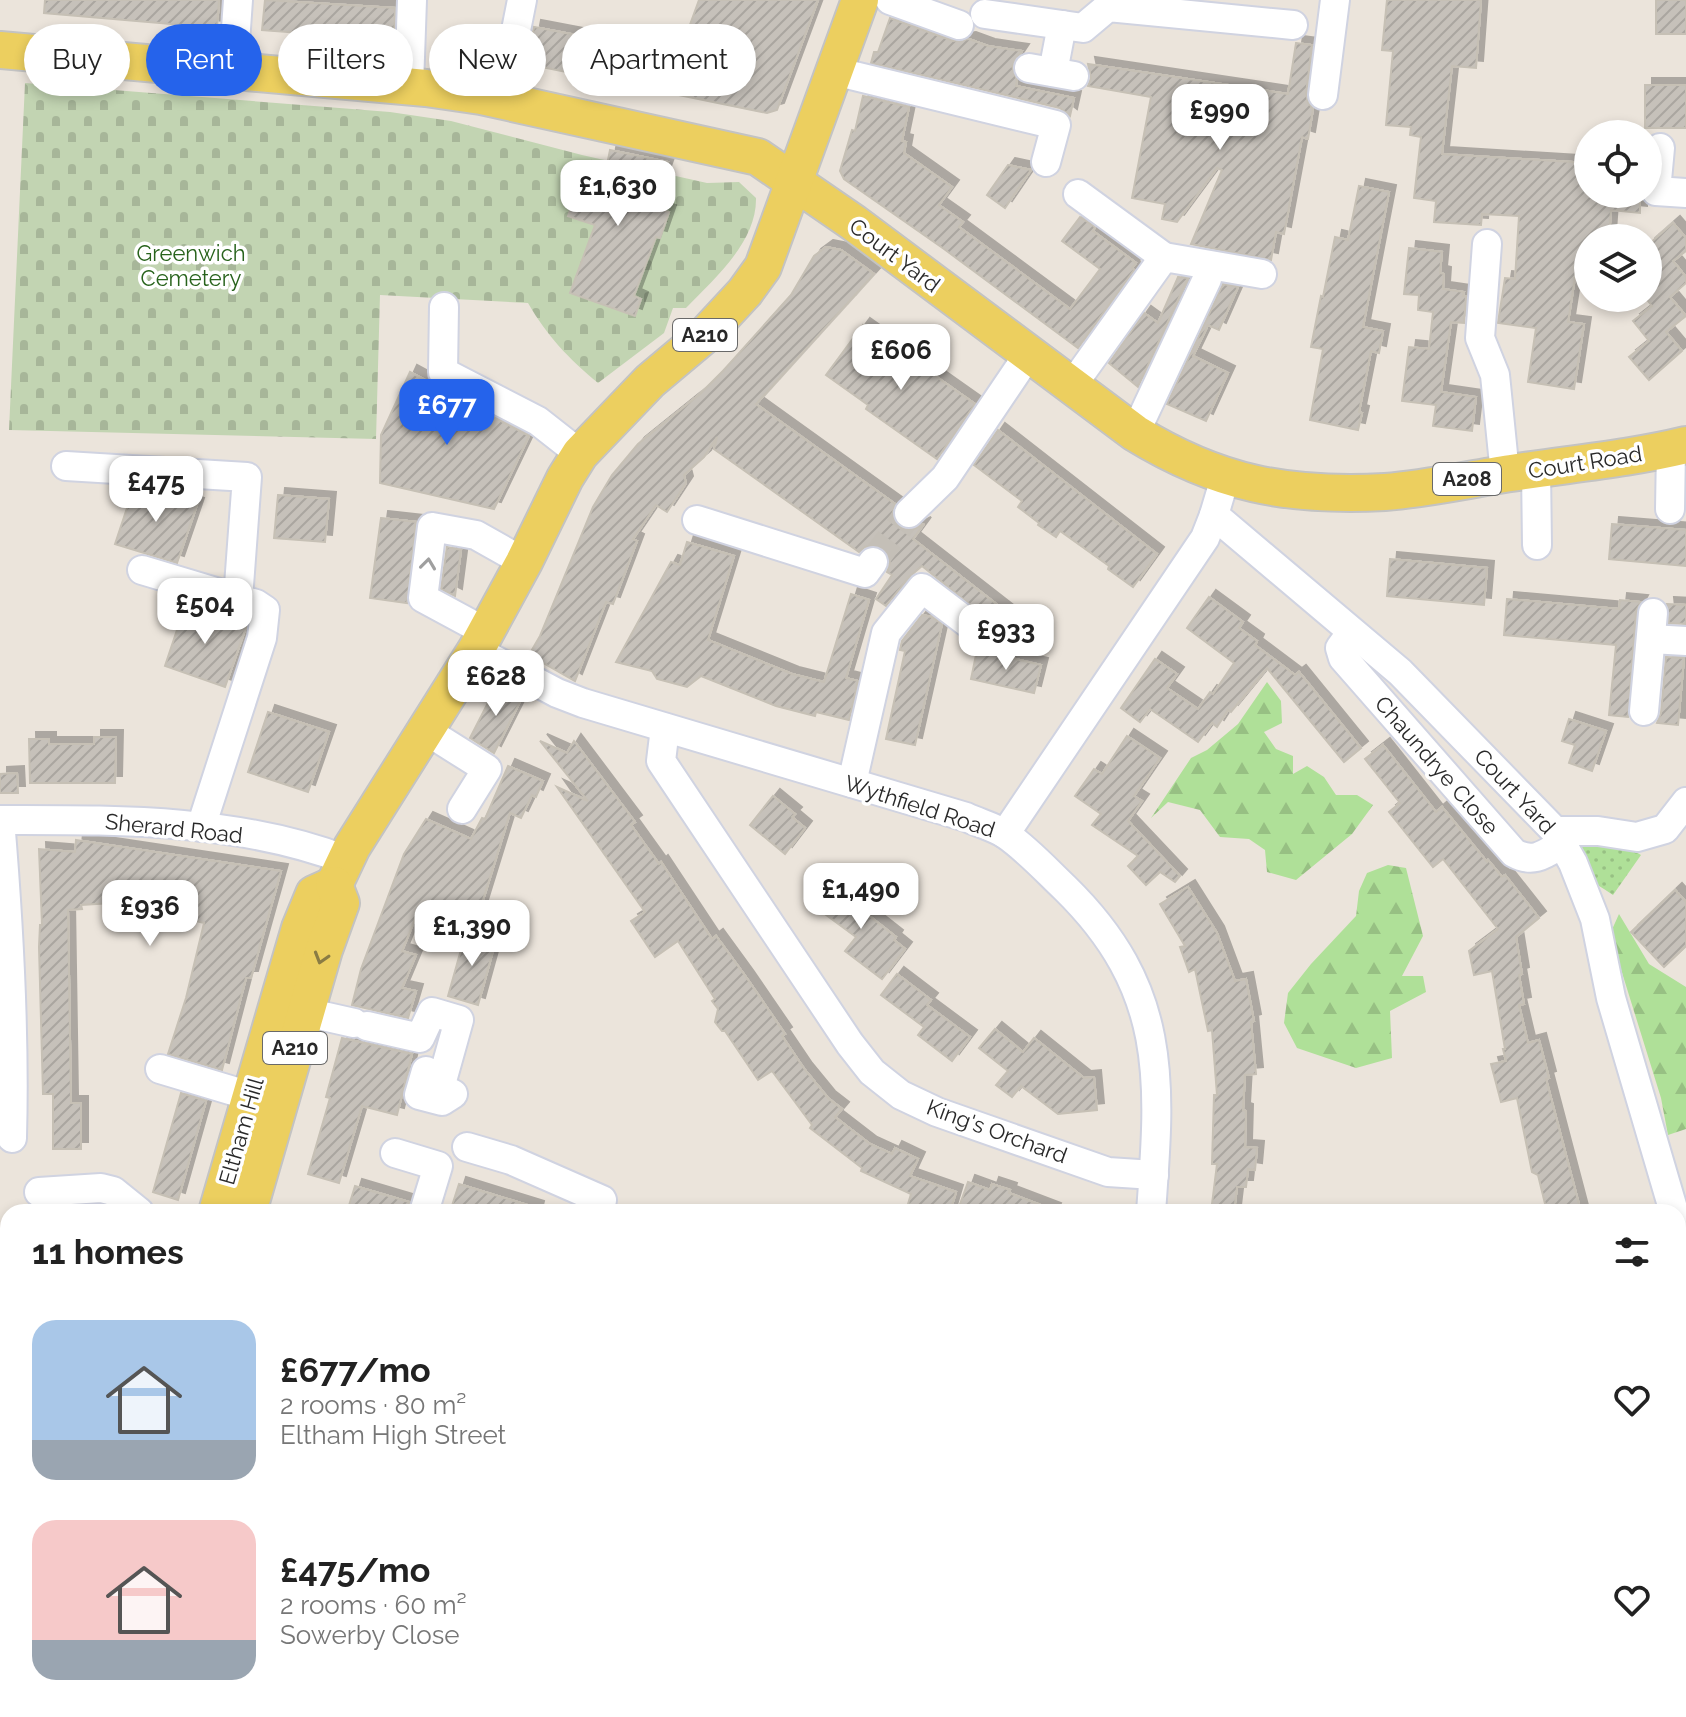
<!DOCTYPE html>
<html lang="en">
<head>
<meta charset="utf-8">
<style>
  :root { --surface:#fff; --page:#f2f2f2; --text:#222; --muted:#767676; --accent:#2563eb }
  body { margin:0; font-family:Raleway,sans-serif; background:var(--page); color:var(--text); height:100vh; display:flex; flex-direction:column; font-size:30px; white-space:nowrap }
  * { box-sizing:border-box; margin:0 }
  p { font-size:26px; color:var(--muted) }
  .icon { flex:none; width:44px; height:44px; fill:none; stroke:currentColor; stroke-width:2; stroke-linecap:round; stroke-linejoin:round }
  .map { position:relative; flex:1; overflow:hidden }
  .drawer { position:absolute; left:0px; top:1204px; width:1686px; height:514px; display:flex; flex-direction:column; background:var(--surface); border-radius:24px 24px 0 0; box-shadow:0 4px 12px #0003 }
  .drawer>* { flex:none }
  .hud { position:absolute; left:24px; top:24px; width:800px; height:72px; display:flex; gap:16px }
  .controls { position:absolute; left:1574px; top:120px; display:grid; gap:16px }
  .controls a { display:grid; place-items:center; width:88px; height:88px; border-radius:50%; background:var(--surface); box-shadow:0 4px 12px #0003; font-size:40px }
  .price { position:absolute; translate:-50% -68px; padding:0 18px; border-radius:16px; background:#fff; color:#222; font-size:26px; line-height:52px; filter:drop-shadow(0 2px 4px #0008) }
  .price::after { content:''; position:absolute; left:50%; top:48px; width:24px; height:18px; margin-left:-12px; background:inherit; clip-path:polygon(0 0,100% 0,50% 100%) }
  .price.selected { background:var(--accent); color:#fff }
  ul { padding:0; list-style:none }
  li { display:flex; align-items:center; gap:24px; height:200px; padding:0 32px }
  li span { display:grid; place-items:center; flex:none; width:224px; height:160px; border-radius:24px; color:#555 }
  li>.icon { margin-inline-start:auto }
  span .icon { width:96px; height:96px; fill:#fffc; stroke-width:1 }
  li b { font-size:34px }
  h2 { display:flex; justify-content:space-between; align-items:center; height:96px; padding:0 32px; font-size:34px }
  .pill { padding:0 28px; border-radius:36px; background:var(--surface); box-shadow:0 4px 12px #0003; font-size:28px; line-height:72px }
  .pill.selected { background:var(--accent); color:#fff }
  .map>svg:first-child { display:block }
  .education { fill:#ece2ca }
  .grass { fill:url(#grass-dots) }
  .forest { fill:url(#forest-firs) }
  .cemetery { fill:url(#cemetery-stones) }
  .park { fill:url(#park-crowns) }
  .garden { fill:url(#garden-furrows) }
  .building { fill:url(#building-hatch); stroke:#c6c0b5; stroke-width:2; filter:url(#shadow) }
  .lines { fill:none; stroke-linecap:round; stroke-linejoin:round }
  .minor-tunnel { stroke:#c4bfb7; stroke-width:28; stroke-dasharray:28 14; stroke-linecap:butt }
  .minor-casing { stroke:#d0d3e1; stroke-width:32 }
  .major-casing { stroke:#c3c3c3; stroke-width:40 }
  .minor { stroke:#fff; stroke-width:28 }
  .major { stroke:#eccf5f; stroke-width:36 }
  .oneway { stroke:#9f9f9f }
  .oneway2 { stroke:#8a7c44 }
  .labels { text-anchor:middle; dominant-baseline:central; stroke-width:7; stroke-linejoin:round; paint-order:stroke }
  .shield { fill:#fff; stroke:#696969; stroke-width:2 }
  .shield-label { font-size:20px; font-weight:bold; fill:#292929 }
  .park-label { font-size:22px; fill:#28631c; stroke:#fff }
  .street-label { font-size:22px; fill:#292929; stroke:#fff }
</style>
</head>
<body>
<div class="map">
<svg width="1686" height="1717" viewBox="0 0 1686 1717">
  <defs>
    <pattern id="grass-dots" width="8" height="8" patternUnits="userSpaceOnUse" patternTransform="scale(2)"><rect width="8" height="8" fill="#afe098"/><path d="M2 2h.1M6 6h.1" fill="none" stroke="#97c083" stroke-width="1.8" stroke-linecap="round"/></pattern>
    <pattern id="forest-firs" width="22" height="20" patternUnits="userSpaceOnUse" patternTransform="scale(2)"><rect width="22" height="20" fill="#afe098"/><path d="M5 1l3.5 6h-7zM16 11l3.5 6h-7z" fill="#97c083"/></pattern>
    <pattern id="cemetery-stones" width="16" height="16" patternUnits="userSpaceOnUse" patternTransform="scale(2)"><rect width="16" height="16" fill="#c2d4b2"/><path d="M2 7V4a2 2 0 0 1 4 0v3zM10 15v-3a2 2 0 0 1 4 0v3z" fill="#a7b699"/></pattern>
    <pattern id="park-crowns" width="20" height="18" patternUnits="userSpaceOnUse" patternTransform="scale(2)"><rect width="20" height="18" fill="#afe098"/><path d="M2 6a3 3 0 1 1 6 0M12 15a3 3 0 1 1 6 0" fill="none" stroke="#97c083"/></pattern>
    <pattern id="garden-furrows" width="10" height="10" patternUnits="userSpaceOnUse" patternTransform="scale(2)"><rect width="10" height="10" fill="#afe098"/><path d="M-1 1l2-2M0 10L10 0M9 11l2-2" fill="none" stroke="#97c083"/></pattern>
    <pattern id="building-hatch" width="6" height="6" patternUnits="userSpaceOnUse" patternTransform="scale(2)"><rect width="6" height="6" fill="#c6c1ba"/><path d="M-1 1l2-2M0 6l6-6M5 7l2-2" fill="none" stroke="#aaa6a0"/></pattern>
    <filter id="shadow"><feDropShadow dx="7" dy="-7" stdDeviation="0" flood-color="#0004"/></filter>
  </defs>
  <rect width="100%" height="100%" fill="#ebe4db"/>
  <!-- education -->
  <path class="education" d="M21 1710H508L505 1717H16Z"/>
  <!-- grass -->
  <g class="grass">
    <path d="M1590 841 1626 846 1641 855 1613 895C1591 880 1578 877 1582 847Z"/>
    <path d="M1678 1684 1686 1690V1717H1507L1513 1710H1678Z"/>
  </g>
  <!-- forest -->
  <g class="forest">
    <path d="M1267 682 1281 701 1282 723 1264 732 1276 749 1293 756V774L1307 766 1324 777 1336 795H1357L1373 805 1352 834 1296 880 1267 872 1265 850 1249 839 1220 837 1200 810 1168 802 1151 818 1191 758 1207 750 1238 724Z"/>
    <path d="M1388 865 1406 868 1423 936 1402 976H1423L1426 992 1390 1011 1392 1058 1356 1068 1297 1048 1284 1023 1288 993 1311 964 1356 916 1359 891 1367 873Z"/>
    <path d="M1619 914 1649 964 1686 987V1129L1668 1135 1661 1098 1610 934Z"/>
  </g>
  <!-- cemetery -->
  <path class="cemetery" d="M25 83 390 112 451 121 582 155 707 183 739 182 756 198C757 242 714 279 686 308H673L664 333 598 383C569 359 547 336 528 303L380 295 376 439 9 430Z"/>
  <!-- park -->
  <path class="park" d="M508 1710H809V1717H505Z"/>
  <!-- garden -->
  <path class="garden" d="M1686 1252V1690L1678 1684V1257Z"/>
  <!-- building -->
  <g class="building">
    <path d="M45 0H219L217 28 44 13Z"/>
    <path d="M265 0 395 8 394 40 262 30Z"/>
    <path d="M699 0H818L777 110 767 113 527 64 534 27 634 46 635 43 680 52Z"/>
    <path d="M1387 0H1481L1476 68 1452 66 1442 154 1588 163V194H1640V213L1611 210 1609 238H1588V271H1576L1568 322 1584 324 1574 389 1528 382 1536 328 1498 323 1505 278 1515 279 1519 216 1482 214 1481 225 1434 222 1436 201 1414 198 1421 137 1410 135 1411 127 1386 125 1393 51 1382 50Z"/>
    <rect x="1656" y="0" width="30" height="34"/>
    <path d="M890 18 953 41 969 39 988 46 1022 51 1012 66 1017 80 1016 86 1074 98 1070 116 1060 108 871 63 874 52H878Z"/>
    <path d="M1296 43 1312 45 1306 94 1308 102 1313 109 1308 139 1302 137 1284 234 1276 232 1271 260 1191 244 1222 170 1217 168 1177 222 1162 219 1165 204 1132 198 1151 97 1088 86 1091 78 1088 64 1288 94Z"/>
    <rect x="1645" y="85" width="41" height="43"/>
    <path d="M863 96 909 107 902 141 906 142 904 153 952 187 939 205 963 222 959 227 1070 309 1100 269 1062 241 1080 217 1095 227 1093 231 1136 263 1132 268 1134 270 1078 348 944 249 844 179 840 171 852 130 855 131Z"/>
    <path d="M610 150 668 162 652 206 669 212 660 238 656 237 634 296 641 299 635 316 570 293 595 225 568 216 585 168 605 175Z"/>
    <path d="M1008 165 1031 170 1005 208 987 195Z"/>
    <path d="M1359 186 1389 192 1363 327 1383 331 1379 353 1371 351 1359 412 1362 413 1358 430 1310 420 1323 349 1311 347 1321 296 1323 297 1335 237 1348 240Z"/>
    <path d="M1673 223 1686 238V251L1673 261 1686 277V283L1670 297 1686 316 1666 332 1682 351 1649 380 1629 357 1649 341 1633 321 1652 306 1648 301V277L1656 271 1648 262V245Z"/>
    <path d="M826 247 841 250 874 274 756 404 895 504 892 516 897 525 912 530 924 524 913 539 1009 614 998 627 922 566 909 577 886 606 876 599 892 575 887 572 890 563 884 549 874 545 865 547 859 552 714 449 717 437 704 457 684 475 686 483 667 512 656 505 633 539 637 541 613 604 606 602 575 681 529 655 540 636 593 507 612 475 638 444 700 394 723 371 791 295 814 256Z"/>
    <path d="M1409 248 1442 252 1440 273 1444 274 1443 289 1464 292 1463 296H1466L1464 323 1451 322 1441 392 1476 397 1472 431 1433 426 1436 405 1402 401 1409 347 1429 349 1433 312 1418 310 1419 295 1404 294Z"/>
    <path d="M1178 277 1188 278 1138 387 1109 363 1144 313 1158 323Z"/>
    <path d="M1223 284 1238 287 1219 330 1208 325 1193 356 1228 373 1206 421 1167 404Z"/>
    <path d="M863 325 975 404 937 459 866 409 868 405 826 375Z"/>
    <path d="M410 372 529 436 494 509 380 483 381 435Z"/>
    <path d="M998 430 1157 554 1133 587 1108 569 1109 566 1060 531 1056 537 1038 525 1039 523 1018 507 1022 501 974 465Z"/>
    <path d="M134 487 146 488 197 505 177 563 115 544Z"/>
    <path d="M278 495 329 499 325 542 274 538Z"/>
    <path d="M381 518 416 522 407 603 370 598Z"/>
    <path d="M1612 524 1686 530V566L1609 559Z"/>
    <path d="M687 542 734 556 708 640 792 674 824 682 851 594 869 600 846 678 858 681 849 720 816 712 815 716 776 706 701 676 687 687 657 679 652 671 616 662 671 562 680 565Z"/>
    <path d="M447 547 461 550 455 596 441 589Z"/>
    <path d="M1390 559 1487 568 1484 605 1387 596Z"/>
    <path d="M1209 597 1243 622 1239 628 1257 641 1255 645 1295 675 1299 672 1361 748 1344 762 1267 668 1231 712 1228 710 1217 727 1212 723 1198 742 1150 709 1140 722 1121 708 1155 659 1177 674 1167 688 1198 709 1210 692 1213 694 1234 663 1187 628Z"/>
    <path d="M1507 599 1619 609 1620 600 1641 602 1636 611 1628 717 1609 715 1616 645 1504 635Z"/>
    <path d="M1667 604 1686 605V624L1669 623Z"/>
    <path d="M185 606 246 627 225 687 165 666Z"/>
    <path d="M922 615 932 617 942 624 915 745 886 739 905 651 900 650 902 641Z"/>
    <path d="M977 650 1041 665 1034 693 971 679Z"/>
    <path d="M1666 657 1684 658 1678 725 1657 723 1661 713Z"/>
    <path d="M498 683 523 696 494 753 470 738Z"/>
    <path d="M268 712 329 732 308 792 248 772Z"/>
    <path d="M1569 719 1606 731 1592 771 1569 763 1575 745 1562 741Z"/>
    <path d="M1127 736 1160 758 1134 796 1142 801 1128 821 1180 876 1175 882 1160 872 1146 885 1128 866 1138 856 1092 825 1101 814 1075 796 1094 769 1102 774Z"/>
    <path d="M94 737H116L115 783H30L29 739H49V744H94Z"/>
    <path d="M540 741 567 753 574 741 635 822 631 825 659 864 661 862 712 939 716 936 746 977 785 1034 782 1036 805 1070 828 1098 842 1109 835 1117 870 1144 892 1154 895 1148 918 1159 910 1176 956 1192 950 1212H932L908 1204 911 1194 861 1171 862 1168 810 1128 812 1125 772 1071 758 1080 725 1031H722L715 1022 718 1009 712 1001 715 999 678 941 655 957 631 921 645 912 557 787 588 801Z"/>
    <path d="M1383 745 1436 812 1442 807 1487 862 1488 860 1502 877 1505 875 1539 918 1516 937 1522 974 1519 975 1524 1004 1519 1005 1528 1043 1539 1040 1549 1078 1546 1079 1581 1212H1547L1538 1175 1532 1172 1517 1098 1501 1102 1491 1064 1506 1061 1503 1049H1505L1492 971 1474 975 1469 951 1498 929 1443 859 1433 867 1389 812 1400 803 1365 759Z"/>
    <path d="M508 766 543 781 536 797 532 795 521 818 510 813 475 926 419 909 402 951 416 955 402 988 416 991 408 1018 352 1005 361 969 404 854 426 819 471 839 482 818 485 819Z"/>
    <path d="M17 773 18 793H0V774Z"/>
    <path d="M773 796 795 814 792 817 805 828 785 854 750 825Z"/>
    <path d="M76 840 281 871 251 978H246L222 1070 168 1054 186 998 204 923 158 911 159 907 128 902 81 905 82 909 68 910 71 1103H81V1149H53V1094H43L39 947 40 925H42L39 849 75 852Z"/>
    <path d="M834 881 862 902 858 907 896 937 894 940 905 949 882 979 845 951 856 937 814 906Z"/>
    <path d="M1188 887 1217 933 1235 981 1246 979 1254 1021 1251 1022 1256 1074 1245 1075 1243 1110 1246 1111 1245 1147 1257 1148 1255 1170 1248 1169 1246 1187H1237L1234 1212H1211L1217 1164H1212L1214 1095H1217L1212 1030 1208 1031 1195 969 1189 972 1180 947 1185 946 1160 904Z"/>
    <path d="M1675 890 1686 902V946L1664 967 1631 932Z"/>
    <path d="M466 932 496 940 478 1005 448 996Z"/>
    <path d="M897 974 931 1000 927 1005 970 1037 952 1061 918 1035 924 1027 881 995Z"/>
    <path d="M995 1029 1023 1052 1034 1038 1084 1078 1094 1077 1097 1110 1058 1114 1021 1086 1012 1097 996 1085 1008 1071 979 1048Z"/>
    <path d="M342 1038 412 1054 397 1115 362 1106 339 1183 308 1174 330 1098 326 1097Z"/>
    <path d="M181 1093 206 1101 178 1200 153 1192Z"/>
    <path d="M968 1182 990 1190 992 1184 1010 1190 1009 1193 1054 1210 1053 1212H974L959 1207Z"/>
    <path d="M459 1184 537 1208 536 1212H450Z"/>
    <path d="M355 1186 409 1202 407 1212H347Z"/>
  </g>
  <g class="lines">
    <!-- minor-tunnel -->
    <path class="minor-tunnel" d="M873 562 909 513"/>
    <defs>
      <g id="minor">
        <path d="M890 0 959 25"/>
        <path d="M985 14 1083 28 1108 7 1293 25"/>
        <path d="M1029 68 1074 76"/>
        <path d="M233 71 238 0"/>
        <path d="M834 71 1056 125 1046 162"/>
        <path d="M1053 72 1062 25"/>
        <path d="M409 86 412 0"/>
        <path d="M1323 95 1335 0"/>
        <path d="M502 101 522 0"/>
        <path d="M1660 148 1656 191 1686 193"/>
        <path d="M1078 194 1164 257"/>
        <path d="M1487 244 1480 338 1495 375 1505 474"/>
        <path d="M444 307 443 372 538 421 580 454"/>
        <path d="M1071 387 1164 257 1262 274"/>
        <path d="M1135 433 1207 279"/>
        <path d="M66 466 247 477 238 599"/>
        <path d="M1536 469 1537 545"/>
        <path d="M1225 478 1214 515 1400 672 1555 831 1573 863 1595 919 1611 998 1674 1212"/>
        <path d="M1670 509 1671 449"/>
        <path d="M909 513 945 478 1028 355"/>
        <path d="M697 520 865 573 873 562"/>
        <path d="M142 570 256 604 265 610 262 638 201 827"/>
        <path d="M486 632 423 598 432 527 476 535 524 562"/>
        <path d="M1351 633 1340 648 1343 658 1514 853C1534 864 1545 854 1563 843"/>
        <path d="M1651 639 1686 641"/>
        <path d="M476 650 557 693 583 703 966 817C979 823 994 827 1005 834 1027 849 1046 870 1065 888 1168 989 1161 1079 1151 1212"/>
        <path d="M1644 711 1653 613"/>
        <path d="M665 728 661 761 850 1044 872 1072 901 1095 937 1112 1108 1172 1154 1175"/>
        <path d="M425 730 487 769 462 809"/>
        <path d="M852 783 886 633 922 588 972 626"/>
        <path d="M1555 831H1598L1637 837 1665 829 1686 802"/>
        <path d="M1005 834 1205 538 1214 515"/>
        <path d="M305 1012 354 1023"/>
        <path d="M367 1026 420 1038 432 1012 459 1020 440 1088 453 1094 442 1101 419 1095 426 1071"/>
        <path d="M160 1069 250 1096"/>
        <path d="M12 1138C15 1031 9 927 0 820 116 820 236 818 346 860"/>
        <path d="M467 1147 511 1160 602 1200"/>
        <path d="M395 1153 438 1166 424 1212"/>
        <path d="M39 1192 101 1188 113 1191 139 1212"/>
        <path d="M1678 1224 1686 1246"/>
        <path d="M1426 1710 1435 1717"/>
        <path d="M834 1717V1710"/>
      </g>
      <g id="major">
        <path d="M0 50 426 88 481 96 758 157 854 223 1135 433C1218 484 1287 497 1385 492 1427 489 1470 479 1511 473 1569 464 1629 459 1686 445"/>
        <path d="M334 885 352 847 476 650 524 562 565 478 580 454 650 381 706 334 745 292 763 267 860 0"/>
        <path d="M217 1212 300 928 314 894 334 885"/>
        <path d="M248 1212 324 950 341 903 334 885"/>
        <path d="M0 1646 8 1635"/>
        <path d="M0 1700 8 1687"/>
      </g>
    </defs>
    <!-- minor casing -->
    <use href="#minor" class="minor-casing"/>
    <!-- major casing -->
    <use href="#major" class="major-casing"/>
    <!-- minor -->
    <use href="#minor" class="minor"/>
    <!-- major -->
    <use href="#major" class="major"/>
  </g>
  <!-- one-way arrows -->
  <defs><path id="oneway-chevron" d="M-2-3.5L2.5 0L-2 3.5" fill="none" stroke-width="1.6" stroke-linecap="round" stroke-linejoin="round" transform="scale(2)"/></defs>
  <use class="oneway" href="#oneway-chevron" transform="translate(428 564) rotate(-83)"/>
  <use class="oneway2" href="#oneway-chevron" transform="translate(321 958) rotate(107)"/>
  <g class="labels">
    <!-- shield labels -->
    <g class="shield">
      <rect x="673" y="319" width="64" height="32" rx="6"/>
      <rect x="1433" y="463" width="68" height="32" rx="6"/>
      <rect x="263" y="1032" width="64" height="32" rx="6"/>
    </g>
    <g class="shield-label">
      <text x="705" y="335">A210</text>
      <text x="1467" y="479">A208</text>
      <text x="295" y="1048">A210</text>
    </g>
    <!-- park labels -->
    <g class="park-label">
      <text x="191" y="253">Greenwich<tspan x="191" dy="25">Cemetery</tspan></text>
    </g>
    <!-- street labels -->
    <g class="street-label">
      <text transform="translate(895 255) rotate(37)">Court Yard</text>
      <text transform="translate(1585 462) rotate(-9)">Court Road</text>
      <text transform="translate(1437 765) rotate(49)">Chaundrye Close</text>
      <text transform="translate(1515 791) rotate(47)">Court Yard</text>
      <text transform="translate(920 806) rotate(18)">Wythfield Road</text>
      <text transform="translate(174 828) rotate(6)">Sherard Road</text>
      <text transform="translate(241 1131) rotate(-74)">Eltham Hill</text>
      <text transform="translate(997 1131) rotate(20)">King's Orchard</text>
    </g>
  </g>
</svg>
<div class="controls">
<a><svg class="icon" aria-label="locate" viewBox="0 0 24 24"><circle cx="12" cy="12" r="6"/><path d="M12 2v4M12 18v4M2 12h4M18 12h4"/></svg></a>
<a><svg class="icon" aria-label="layers" viewBox="0 0 24 24"><path d="M12 4l9 5-9 5-9-5zM3 14l9 5 9-5"/></svg></a>
</div>
<b class="price" style="left:1220px;top:152px">£990</b>
<b class="price" style="left:618px;top:228px">£1,630</b>
<b class="price" style="left:901px;top:392px">£606</b>
<b class="price selected" style="left:447px;top:447px">£677</b>
<b class="price" style="left:156px;top:524px">£475</b>
<b class="price" style="left:205px;top:646px">£504</b>
<b class="price" style="left:1006px;top:672px">£933</b>
<b class="price" style="left:496px;top:718px">£628</b>
<b class="price" style="left:861px;top:931px">£1,490</b>
<b class="price" style="left:150px;top:948px">£936</b>
<b class="price" style="left:472px;top:968px">£1,390</b>
<div class="hud">
<a class="pill">Buy</a>
<a class="pill selected">Rent</a>
<a class="pill">Filters</a>
<a class="pill">New</a>
<a class="pill">Apartment</a>
</div>
<section class="drawer">
<h2>11 homes<svg class="icon" aria-label="filters" viewBox="0 0 24 24"><path d="M4 7h16M4 17h16"/><circle cx="9" cy="7" r="2"/><circle cx="15" cy="17" r="2"/></svg></h2>
<ul>
<li><span style="background:linear-gradient(#a9c7e8 75%,#9aa5b1 0)"><svg class="icon" aria-label="home" viewBox="0 0 24 24"><path d="M3 11l9-7 9 7M6 9v11h12V9"/></svg></span><div><b>£677/mo</b><p>2 rooms · 80 m²</p><p>Eltham High Street</p></div><svg class="icon" aria-label="heart" viewBox="0 0 24 24"><path d="M12 20l-8-8c-3-5 5-10 8-4 3-6 11-1 8 4z"/></svg></li>
<li><span style="background:linear-gradient(#f6c9c9 75%,#9aa5b1 0)"><svg class="icon" aria-label="home" viewBox="0 0 24 24"><path d="M3 11l9-7 9 7M6 9v11h12V9"/></svg></span><div><b>£475/mo</b><p>2 rooms · 60 m²</p><p>Sowerby Close</p></div><svg class="icon" aria-label="heart" viewBox="0 0 24 24"><path d="M12 20l-8-8c-3-5 5-10 8-4 3-6 11-1 8 4z"/></svg></li>
</ul>
</section>
</div>
</body>
</html>
